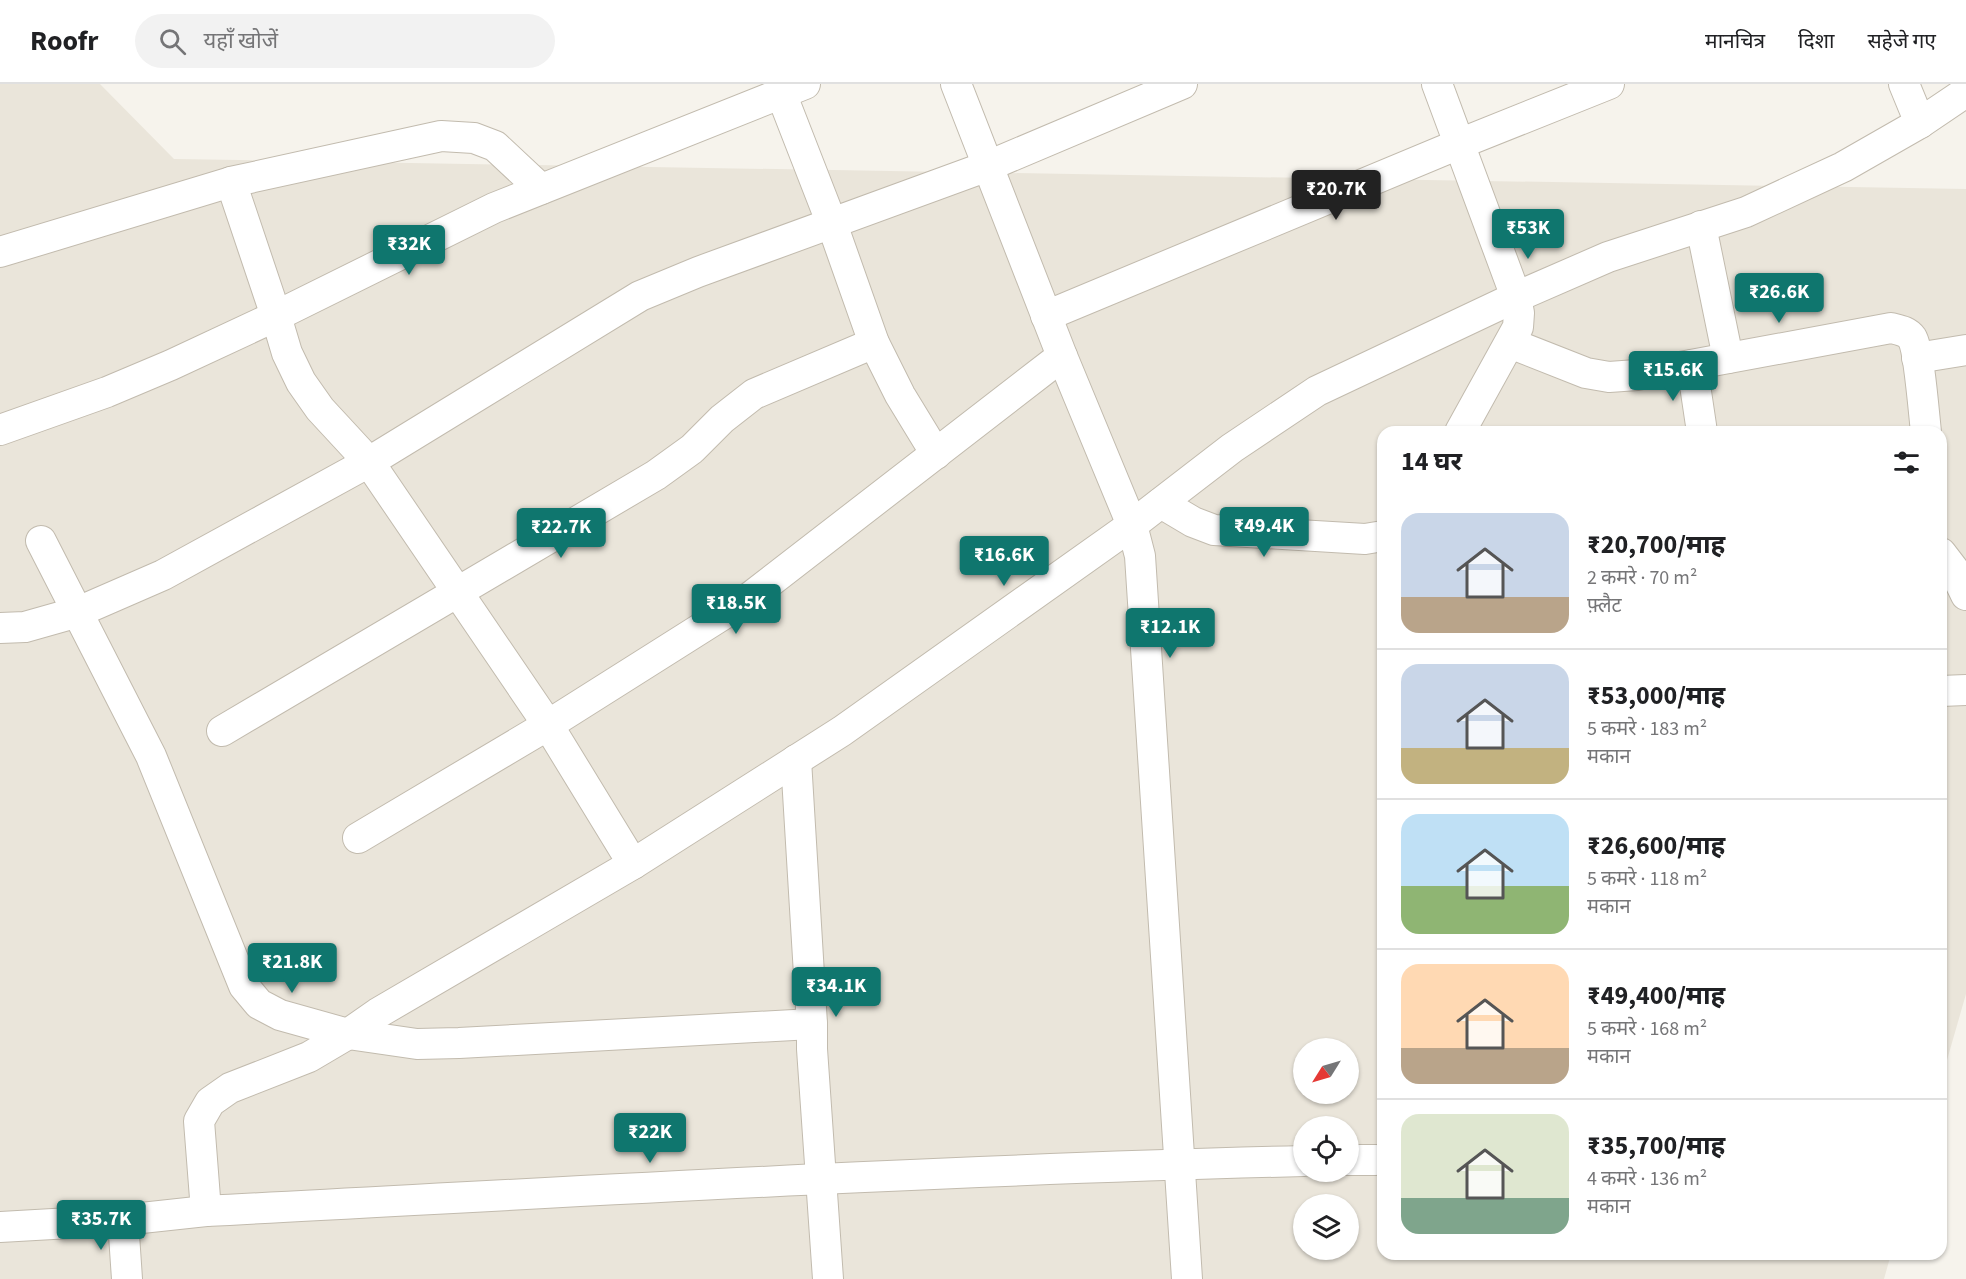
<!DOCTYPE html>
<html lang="hi">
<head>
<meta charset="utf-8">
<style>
  :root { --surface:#fff; --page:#f2f2f2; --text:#202124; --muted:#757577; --line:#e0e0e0; --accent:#0f766e }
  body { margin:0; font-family:"Source Sans 3","Noto Sans Devanagari",sans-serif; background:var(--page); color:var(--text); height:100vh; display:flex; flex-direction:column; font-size:22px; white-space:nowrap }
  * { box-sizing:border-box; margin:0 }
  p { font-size:20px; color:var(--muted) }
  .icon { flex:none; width:33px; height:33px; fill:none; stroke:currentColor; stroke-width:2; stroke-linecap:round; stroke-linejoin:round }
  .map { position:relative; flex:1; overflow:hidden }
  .sheet { position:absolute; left:1377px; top:342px; width:570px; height:834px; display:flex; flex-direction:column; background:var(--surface); border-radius:18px; box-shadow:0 2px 4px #0004 }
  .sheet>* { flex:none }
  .needle { width:39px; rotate:233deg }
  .buttons { position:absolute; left:1293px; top:954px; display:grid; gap:12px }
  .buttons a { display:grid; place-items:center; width:66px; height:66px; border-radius:50%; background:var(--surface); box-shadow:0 2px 4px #0004; font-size:30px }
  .price { position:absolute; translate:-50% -51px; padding:0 14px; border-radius:6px; background:var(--accent); color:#fff; font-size:20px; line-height:39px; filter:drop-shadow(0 2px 3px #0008) }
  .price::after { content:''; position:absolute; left:50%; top:36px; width:18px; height:14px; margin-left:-9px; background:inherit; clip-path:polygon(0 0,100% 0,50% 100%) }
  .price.active { background:#222; color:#fff }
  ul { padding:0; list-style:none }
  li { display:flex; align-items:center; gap:18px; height:150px; padding:0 24px }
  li+li { border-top:2px solid var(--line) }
  li span { display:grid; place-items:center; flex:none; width:168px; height:120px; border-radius:18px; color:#555 }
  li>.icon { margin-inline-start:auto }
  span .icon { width:72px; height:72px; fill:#fffc; stroke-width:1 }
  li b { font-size:26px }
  h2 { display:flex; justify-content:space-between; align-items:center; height:72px; padding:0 24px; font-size:26px }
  header { display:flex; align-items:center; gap:36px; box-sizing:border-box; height:84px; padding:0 30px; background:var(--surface); border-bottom:2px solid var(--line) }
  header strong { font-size:28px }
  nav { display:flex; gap:33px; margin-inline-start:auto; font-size:21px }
  .search { width:420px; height:54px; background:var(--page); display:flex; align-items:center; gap:15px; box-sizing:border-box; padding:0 21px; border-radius:33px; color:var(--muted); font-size:22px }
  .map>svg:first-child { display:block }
  .residential { fill:#eae5da; fill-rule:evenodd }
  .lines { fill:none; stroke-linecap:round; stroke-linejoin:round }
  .minor-casing { stroke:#c2bbae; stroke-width:32 }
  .minor { stroke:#fff; stroke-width:30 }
</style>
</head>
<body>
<header>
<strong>Roofr</strong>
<div class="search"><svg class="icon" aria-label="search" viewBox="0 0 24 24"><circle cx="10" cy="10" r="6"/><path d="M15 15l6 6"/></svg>यहाँ खोजें</div>
<nav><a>मानचित्र</a><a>दिशा</a><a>सहेजे गए</a></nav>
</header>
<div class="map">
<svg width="1966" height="1195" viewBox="0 0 1966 1195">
  <rect width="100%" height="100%" fill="#f6f3ec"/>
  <!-- residential -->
  <path class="residential" d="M0 0H100L174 75 1966 105V910L1941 997V348H1383V1170H1891L1884 1195H0ZM1304 964H1348V1010H1304ZM1304 1042H1348V1088H1304ZM1304 1120H1348V1166H1304Z"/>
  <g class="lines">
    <defs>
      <g id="minor">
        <path d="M956 0 1062 272 1132 441 1140 472 1187 1195"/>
        <path d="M1437 0 1516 213 1519 229 1518 243 1460 348"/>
        <path d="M1904 0 1920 39"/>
        <path d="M781 9 832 140 874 259 900 311 936 370"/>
        <path d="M231 98 276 232 287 269 301 298 320 325 369 378 548 641 633 780"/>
        <path d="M1701 142 1728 274"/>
        <path d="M0 168 231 98 441 52 474 54 495 62 541 105"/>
        <path d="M1046 232 1459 60 1609 0"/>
        <path d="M1510 259 1586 289 1609 293 1637 291 1891 244C1899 246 1907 247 1912 254 1919 265 1924 331 1926 348"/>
        <path d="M1917 274 1966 266"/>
        <path d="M1692 281 1702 348"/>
        <path d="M0 346 107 308 171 281 276 232 494 124 805 0"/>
        <path d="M1161 419 1193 438 1214 446 1365 455 1383 452"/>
        <path d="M41 457 151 672 244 902 259 920 280 931 348 950 417 960 459 959 812 940"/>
        <path d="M1941 469 1954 486 1966 511"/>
        <path d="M0 544 25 543 78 528 163 491 369 378 640 212 698 188 988 82 1182 0"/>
        <path d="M1941 607 1966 606"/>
        <path d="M222 647 656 391 692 365 722 335 754 310 874 259"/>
        <path d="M796 676 812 940V965L828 1195"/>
        <path d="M358 754 548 641 749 514 1062 272"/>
        <path d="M1348 1076H1376"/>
        <path d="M206 1127 199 1037 210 1018 230 1004 309 973 348 950 378 929 633 780 842 647 1132 441 1232 364 1317 307 1516 213 1608 173 1746 128 1843 83 1920 39 1966 8"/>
        <path d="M123 1136 127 1195"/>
        <path d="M0 1143 123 1136 206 1127C572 1108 937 1086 1304 1077"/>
      </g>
    </defs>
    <!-- minor casing -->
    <use href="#minor" class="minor-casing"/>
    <!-- minor -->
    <use href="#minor" class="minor"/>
  </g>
</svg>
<div class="buttons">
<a><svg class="needle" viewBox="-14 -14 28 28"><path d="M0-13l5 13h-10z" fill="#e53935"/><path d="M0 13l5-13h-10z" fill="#757577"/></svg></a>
<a><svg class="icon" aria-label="locate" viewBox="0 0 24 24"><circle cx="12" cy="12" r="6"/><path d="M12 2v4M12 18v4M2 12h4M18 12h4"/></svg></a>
<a><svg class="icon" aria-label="layers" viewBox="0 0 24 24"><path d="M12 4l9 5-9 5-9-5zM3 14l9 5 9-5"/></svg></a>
</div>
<b class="price active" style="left:1336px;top:137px">₹20.7K</b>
<b class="price" style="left:1528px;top:176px">₹53K</b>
<b class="price" style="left:409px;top:192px">₹32K</b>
<b class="price" style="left:1779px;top:240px">₹26.6K</b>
<b class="price" style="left:1673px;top:318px">₹15.6K</b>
<b class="price" style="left:1264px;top:474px">₹49.4K</b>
<b class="price" style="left:561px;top:475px">₹22.7K</b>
<b class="price" style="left:1004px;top:503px">₹16.6K</b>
<b class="price" style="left:736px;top:551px">₹18.5K</b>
<b class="price" style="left:1170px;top:575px">₹12.1K</b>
<b class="price" style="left:292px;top:910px">₹21.8K</b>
<b class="price" style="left:836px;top:934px">₹34.1K</b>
<b class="price" style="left:650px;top:1080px">₹22K</b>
<b class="price" style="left:101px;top:1167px">₹35.7K</b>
<section class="sheet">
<h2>14 घर<svg class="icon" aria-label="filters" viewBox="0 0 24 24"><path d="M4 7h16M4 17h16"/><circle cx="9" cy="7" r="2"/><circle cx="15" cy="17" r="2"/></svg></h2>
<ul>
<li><span style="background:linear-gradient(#c9d6e8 70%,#b9a48a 0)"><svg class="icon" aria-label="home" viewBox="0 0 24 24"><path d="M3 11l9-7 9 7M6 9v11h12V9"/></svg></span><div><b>₹20,700/माह</b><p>2 कमरे · 70 m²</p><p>फ़्लैट</p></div></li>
<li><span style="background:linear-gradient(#c9d6e8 70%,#c2b280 0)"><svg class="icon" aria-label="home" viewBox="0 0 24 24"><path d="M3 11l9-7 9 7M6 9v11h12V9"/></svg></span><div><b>₹53,000/माह</b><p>5 कमरे · 183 m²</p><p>मकान</p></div></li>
<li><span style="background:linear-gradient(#bfe0f5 60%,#8fb573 0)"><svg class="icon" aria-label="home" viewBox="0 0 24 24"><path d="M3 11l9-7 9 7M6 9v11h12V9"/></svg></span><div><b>₹26,600/माह</b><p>5 कमरे · 118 m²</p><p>मकान</p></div></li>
<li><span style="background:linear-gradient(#ffd9b3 70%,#b9a48a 0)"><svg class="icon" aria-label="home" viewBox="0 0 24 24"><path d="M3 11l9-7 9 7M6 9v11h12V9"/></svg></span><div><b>₹49,400/माह</b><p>5 कमरे · 168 m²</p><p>मकान</p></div></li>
<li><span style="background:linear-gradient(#dfe7d0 70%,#7fa58c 0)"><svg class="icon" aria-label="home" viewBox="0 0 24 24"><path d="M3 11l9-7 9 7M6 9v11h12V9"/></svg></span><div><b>₹35,700/माह</b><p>4 कमरे · 136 m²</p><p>मकान</p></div></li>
</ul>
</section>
</div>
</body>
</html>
